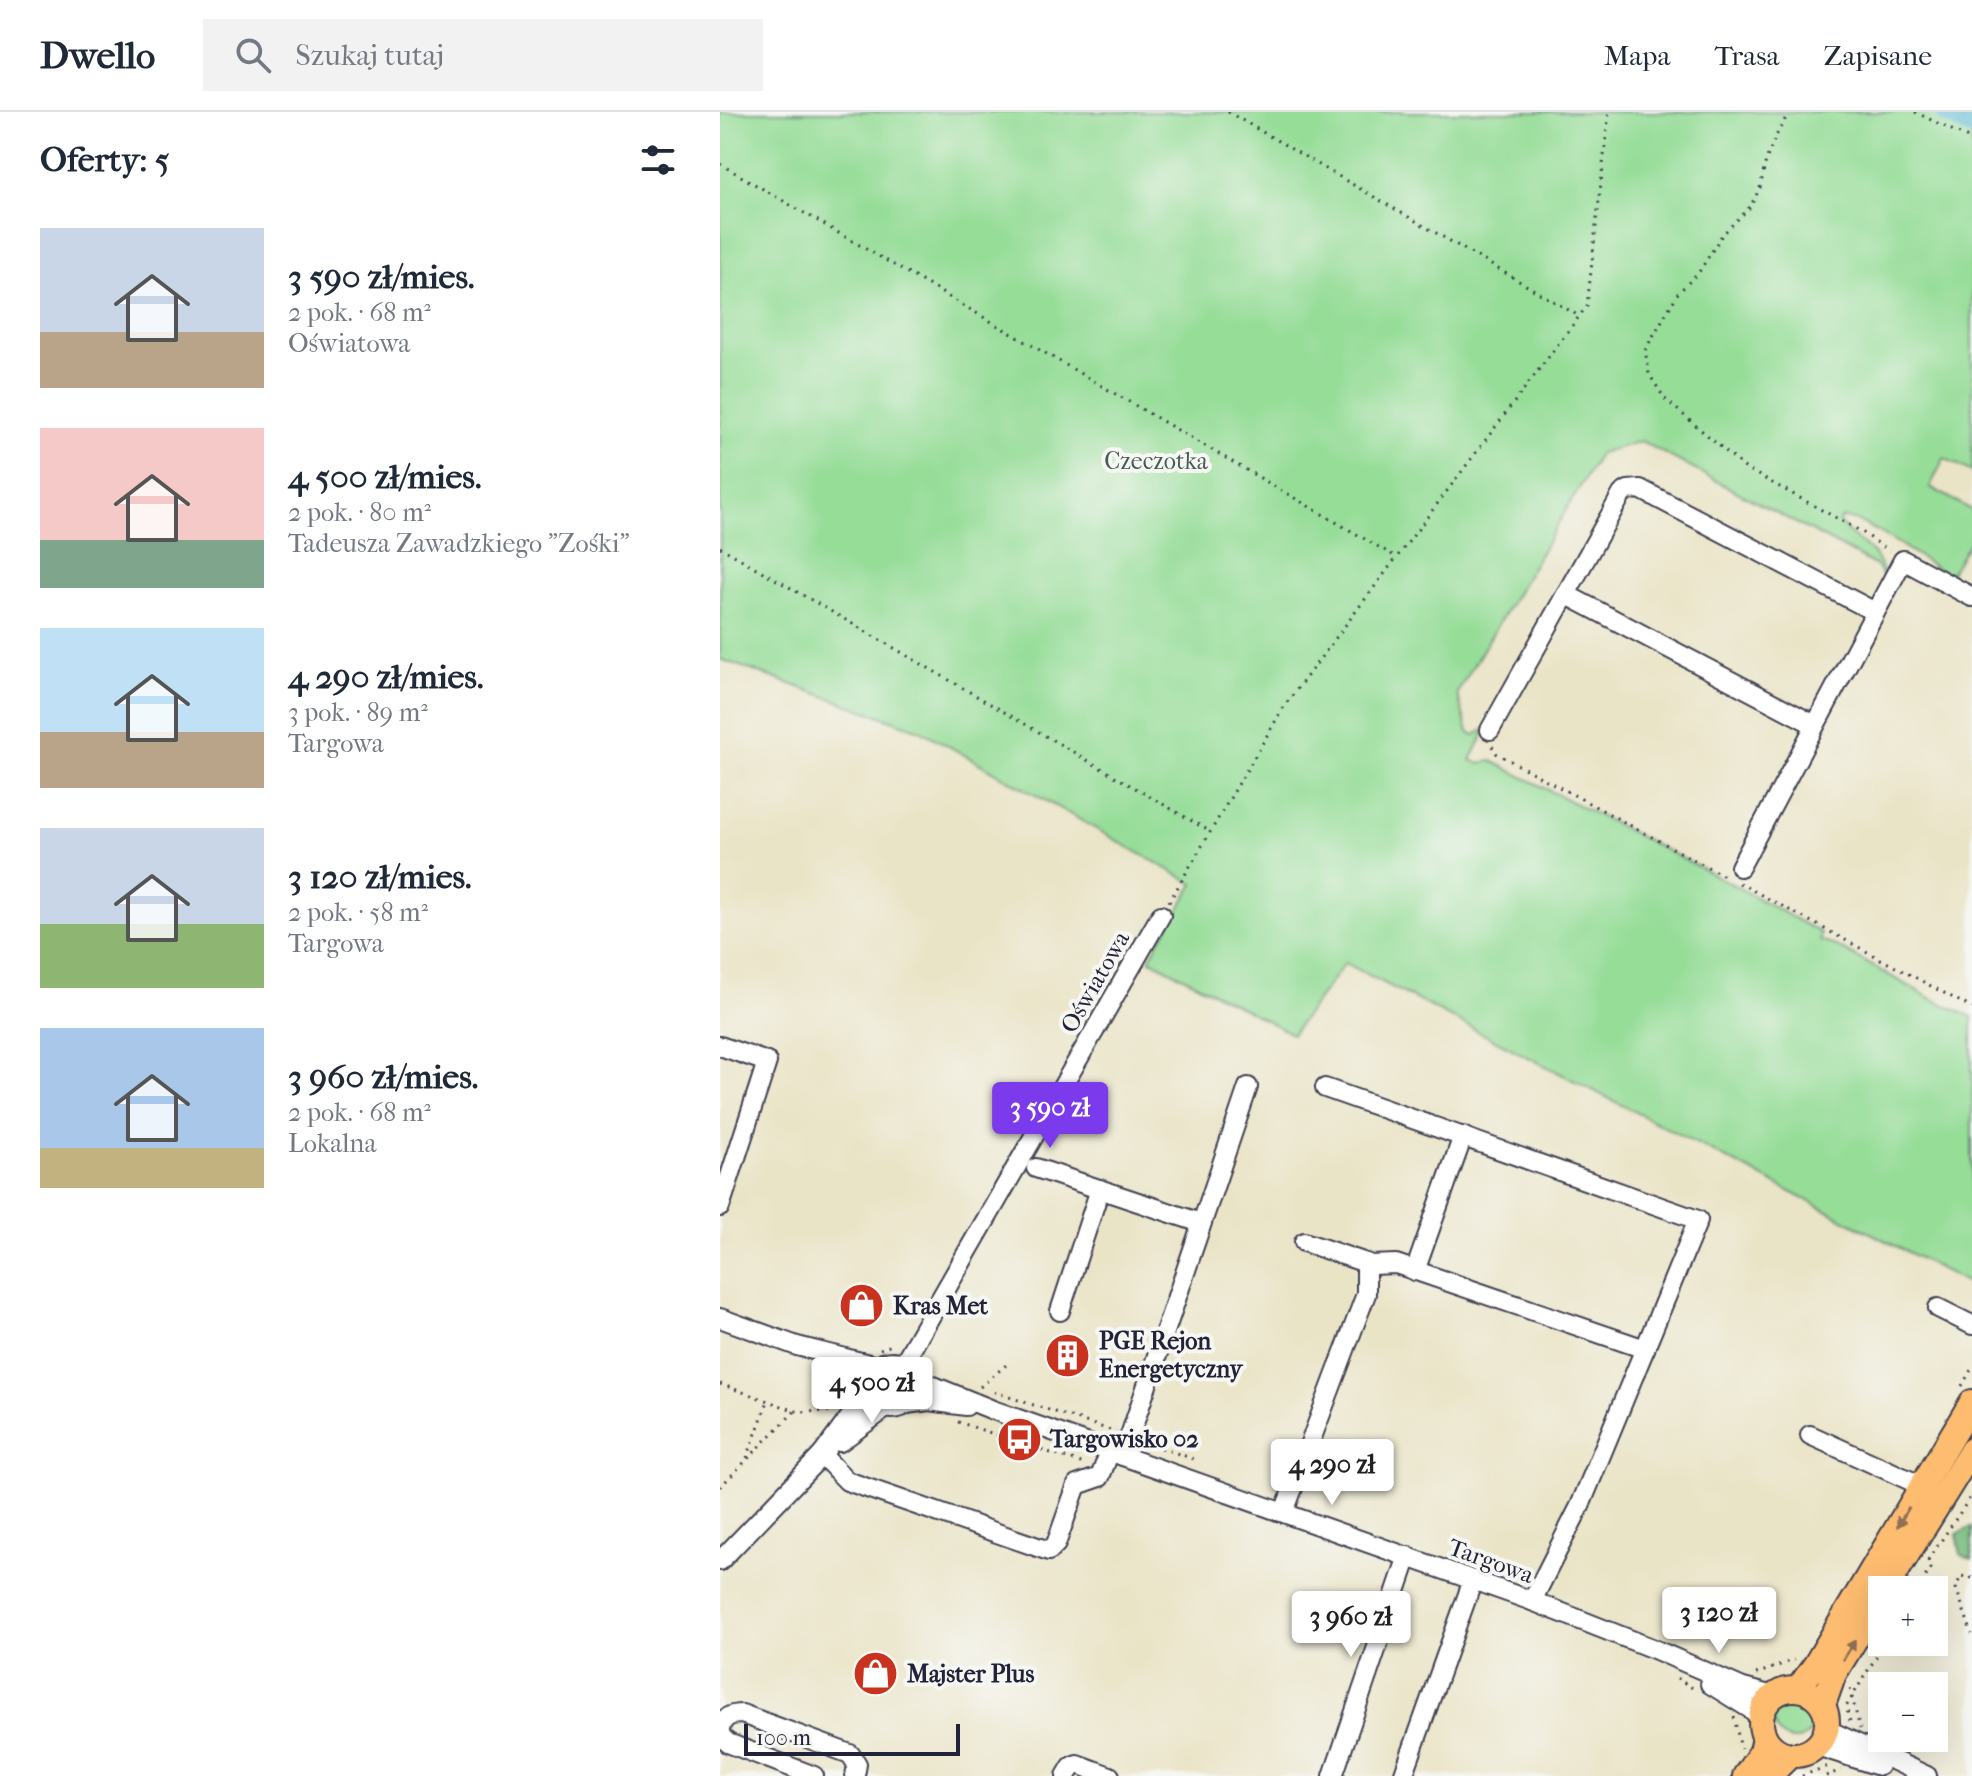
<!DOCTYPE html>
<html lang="pl">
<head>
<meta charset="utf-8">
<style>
  :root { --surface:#fff; --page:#f2f2f3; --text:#1f2937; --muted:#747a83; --line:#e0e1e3; --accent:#7c3aed }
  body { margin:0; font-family:"IM FELL French Canon",serif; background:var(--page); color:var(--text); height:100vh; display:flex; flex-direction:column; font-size:30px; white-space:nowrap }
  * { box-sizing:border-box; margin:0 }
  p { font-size:26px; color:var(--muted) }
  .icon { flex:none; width:44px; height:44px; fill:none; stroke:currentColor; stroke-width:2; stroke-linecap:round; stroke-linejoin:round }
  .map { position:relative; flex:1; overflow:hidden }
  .details { display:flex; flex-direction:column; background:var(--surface); width:720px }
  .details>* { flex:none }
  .buttons { position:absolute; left:1148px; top:1464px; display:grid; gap:16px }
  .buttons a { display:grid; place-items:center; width:80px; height:80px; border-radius:0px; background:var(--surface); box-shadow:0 8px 32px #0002; font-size:40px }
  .scale { position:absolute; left:24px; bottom:20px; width:216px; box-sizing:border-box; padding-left:8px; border:4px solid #22223b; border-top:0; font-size:22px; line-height:28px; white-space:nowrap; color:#22223b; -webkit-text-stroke:6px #f6f6f2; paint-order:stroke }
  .price { position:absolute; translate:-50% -68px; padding:0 18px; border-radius:8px; background:#fff; color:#222; font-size:26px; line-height:52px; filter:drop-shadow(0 2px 4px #0008) }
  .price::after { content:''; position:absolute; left:50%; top:48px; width:24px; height:18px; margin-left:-12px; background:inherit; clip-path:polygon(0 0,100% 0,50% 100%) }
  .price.selected { background:var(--accent); color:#fff }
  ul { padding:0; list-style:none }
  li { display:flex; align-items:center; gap:24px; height:200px; padding:0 40px }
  li span { display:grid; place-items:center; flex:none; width:224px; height:160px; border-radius:0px; color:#555 }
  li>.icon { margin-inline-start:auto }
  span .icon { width:96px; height:96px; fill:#fffc; stroke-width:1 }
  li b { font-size:34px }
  h2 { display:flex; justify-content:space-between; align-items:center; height:96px; padding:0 40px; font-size:34px }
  header { display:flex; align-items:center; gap:48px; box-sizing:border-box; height:112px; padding:0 40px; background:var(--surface); border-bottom:2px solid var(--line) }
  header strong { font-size:38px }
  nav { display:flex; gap:44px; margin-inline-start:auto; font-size:28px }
  .search { width:560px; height:72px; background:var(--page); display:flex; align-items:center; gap:20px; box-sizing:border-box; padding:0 28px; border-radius:0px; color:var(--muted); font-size:30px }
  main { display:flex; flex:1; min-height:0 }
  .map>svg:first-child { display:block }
  .green { fill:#96dd98; stroke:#5c806a; stroke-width:2 }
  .forest { fill:#78bc80; stroke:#4d6f5e; stroke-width:2 }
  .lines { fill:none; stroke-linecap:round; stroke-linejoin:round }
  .river { stroke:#51b6cf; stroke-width:26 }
  .minor-casing { stroke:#403f50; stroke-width:22 }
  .major-casing { stroke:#403f50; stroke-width:28 }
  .path { stroke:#403f50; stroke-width:3; stroke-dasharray:2 6; stroke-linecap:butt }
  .minor { stroke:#fff; stroke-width:18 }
  .major { stroke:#fdbc6f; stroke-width:24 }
  .oneway { fill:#906f55 }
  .labels { text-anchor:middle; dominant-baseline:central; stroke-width:8; stroke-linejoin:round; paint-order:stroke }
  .park-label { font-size:24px; fill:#455a57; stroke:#f6f6f2 }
  .street-label { font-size:24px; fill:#22223b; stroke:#f6f6f2 }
  .poi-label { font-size:24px; font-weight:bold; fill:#22223b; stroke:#f6f6f2; text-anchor:start }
</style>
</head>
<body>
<header>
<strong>Dwello</strong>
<div class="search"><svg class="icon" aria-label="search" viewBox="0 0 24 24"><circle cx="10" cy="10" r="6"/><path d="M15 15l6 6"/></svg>Szukaj tutaj</div>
<nav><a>Mapa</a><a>Trasa</a><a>Zapisane</a></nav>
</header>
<main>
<section class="details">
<h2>Oferty: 5<svg class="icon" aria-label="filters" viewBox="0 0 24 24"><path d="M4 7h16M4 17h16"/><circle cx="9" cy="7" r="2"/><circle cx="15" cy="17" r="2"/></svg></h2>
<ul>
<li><span style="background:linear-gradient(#c9d6e8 65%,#b9a48a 0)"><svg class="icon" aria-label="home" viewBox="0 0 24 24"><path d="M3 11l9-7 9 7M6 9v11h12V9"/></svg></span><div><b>3 590 zł/mies.</b><p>2 pok. · 68 m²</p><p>Oświatowa</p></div></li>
<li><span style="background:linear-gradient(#f6c9c9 70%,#7fa58c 0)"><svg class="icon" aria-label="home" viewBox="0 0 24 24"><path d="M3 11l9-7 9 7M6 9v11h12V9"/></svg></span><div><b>4 500 zł/mies.</b><p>2 pok. · 80 m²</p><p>Tadeusza Zawadzkiego &quot;Zośki&quot;</p></div></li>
<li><span style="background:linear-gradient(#bfe0f5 65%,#b9a48a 0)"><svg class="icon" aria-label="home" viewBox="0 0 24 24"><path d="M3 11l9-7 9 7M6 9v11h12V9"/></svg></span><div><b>4 290 zł/mies.</b><p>3 pok. · 89 m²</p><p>Targowa</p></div></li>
<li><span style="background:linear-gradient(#c9d6e8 60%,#8fb573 0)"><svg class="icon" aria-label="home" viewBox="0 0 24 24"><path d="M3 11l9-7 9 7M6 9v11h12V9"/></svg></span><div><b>3 120 zł/mies.</b><p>2 pok. · 58 m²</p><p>Targowa</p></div></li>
<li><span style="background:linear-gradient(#a9c7e8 75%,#c2b280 0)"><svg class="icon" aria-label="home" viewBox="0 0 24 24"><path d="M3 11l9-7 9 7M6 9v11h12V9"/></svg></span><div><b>3 960 zł/mies.</b><p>2 pok. · 68 m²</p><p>Lokalna</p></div></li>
</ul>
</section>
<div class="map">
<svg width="1252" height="1664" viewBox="0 0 1252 1664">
  <rect width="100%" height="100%" fill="#f6f6f2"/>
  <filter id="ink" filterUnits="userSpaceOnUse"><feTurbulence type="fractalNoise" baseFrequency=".0125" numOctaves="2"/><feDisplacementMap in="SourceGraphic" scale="16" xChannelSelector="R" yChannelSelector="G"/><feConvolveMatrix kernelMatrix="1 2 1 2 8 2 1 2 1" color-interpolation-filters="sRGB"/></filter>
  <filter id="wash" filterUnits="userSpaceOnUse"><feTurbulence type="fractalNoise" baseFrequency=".006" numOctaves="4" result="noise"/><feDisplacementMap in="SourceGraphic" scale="32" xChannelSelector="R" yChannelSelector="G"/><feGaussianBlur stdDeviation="1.8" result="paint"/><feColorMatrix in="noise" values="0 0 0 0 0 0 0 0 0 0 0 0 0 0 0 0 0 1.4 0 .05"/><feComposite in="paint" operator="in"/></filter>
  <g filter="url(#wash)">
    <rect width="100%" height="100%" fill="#eae4c7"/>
    <!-- green -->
    <g class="green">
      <path d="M0 0H1252V360L1224 346 1210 375 1252 398V425L1229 464C1207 451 1143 404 1122 406L1119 410C1136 434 1158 433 1165 467L1155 453 921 329 880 341 737 581 748 620 755 623 767 616 751 648 760 652 770 648 1010 771 1101 821 1100 829 1116 834 1216 889 1252 905V1173L625 851 572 922 429 847 474 772 200 618 0 547Z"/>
      <circle cx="1074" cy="1608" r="20"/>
    </g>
    <!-- forest -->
    <path class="forest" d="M1252 1415V1447L1241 1443 1237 1422Z"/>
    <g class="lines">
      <!-- river -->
      <path class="river" d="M1229 0 1252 11"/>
    </g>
  </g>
  <g filter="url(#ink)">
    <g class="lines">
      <defs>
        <g id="minor">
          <path d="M847 483 1095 613"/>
          <path d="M770 618 902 382 908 378 920 377 1155 500"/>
          <path d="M1020 755 1183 448 1252 485"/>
          <path d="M0 934 47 950 0 1095"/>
          <path d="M605 976 978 1108 860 1394 812 1489"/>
          <path d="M316 1056 481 1111"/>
          <path d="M584 1130 652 1153 676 1152 925 1237"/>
          <path d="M695 1159 743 1024"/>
          <path d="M1218 1196 1252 1213"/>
          <path d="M340 1199 380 1077"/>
          <path d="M0 1206 77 1234 157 1254"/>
          <path d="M104 1248 137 1264 148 1273"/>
          <circle cx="172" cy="1273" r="24"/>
          <path d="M183 1252 441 803"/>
          <path d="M120 1256 132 1295V1305"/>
          <path d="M194 1266 273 1298 812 1489 934 1537 1023 1576 1053 1584"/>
          <path d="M186 1292 209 1289 246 1294"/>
          <path d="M1090 1323 1202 1374"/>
          <path d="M120 1330 166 1296"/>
          <path d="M102 1343 127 1369 329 1439 336 1432 357 1373 380 1365 390 1339"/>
          <path d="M403 1344 528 975"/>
          <path d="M564 1400 646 1182V1151"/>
          <path d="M0 1449 102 1343 149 1279"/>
          <path d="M990 1572 1032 1598 1041 1607"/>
          <path d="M0 1617C3 1605 10 1602 22 1602L130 1642 137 1652 135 1664"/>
          <path d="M1106 1617 1207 1664"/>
          <path d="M0 1623 8 1631 94 1664"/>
          <path d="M1097 1634 1159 1654"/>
          <path d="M346 1664 352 1654 357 1652 390 1664"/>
          <path d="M613 1664 688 1444"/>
          <path d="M683 1664 753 1468"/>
        </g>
        <g id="major">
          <path d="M1165 1478 1252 1338"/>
          <circle cx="1074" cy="1610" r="33"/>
          <path d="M1078 1577 1096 1552 1252 1290"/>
          <path d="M1103 1593 1114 1562 1162 1483"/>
          <path d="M1025 1664 1042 1639 1045 1626"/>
          <path d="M1049 1664 1070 1643"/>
        </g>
      </defs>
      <!-- minor casing -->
      <use href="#minor" class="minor-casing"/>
      <!-- major casing -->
      <use href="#major" class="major-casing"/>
      <!-- path -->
      <g class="path">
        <path d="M508 0 859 204"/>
        <path d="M1069 0 1055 26 1046 48 1040 76 1030 95 1002 123 979 160 958 181 925 238 929 262 945 287 1025 356 1142 420 1169 439"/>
        <path d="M1195 0 1252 28"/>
        <path d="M0 52 676 445"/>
        <path d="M0 435 491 720"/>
        <path d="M772 634 776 641 1008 766"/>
        <path d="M1019 771 1252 896"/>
        <path d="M449 790 565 593 867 194 889 0"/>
        <path d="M160 1237 175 1232"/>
        <path d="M0 1272 79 1300 113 1299"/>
        <path d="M1242 1274 1252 1256"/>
        <path d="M260 1275 286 1253"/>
        <path d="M274 1280 396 1320"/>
        <path d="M238 1310 367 1353"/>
        <path d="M426 1331 474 1347"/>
        <path d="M27 1346 48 1289"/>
        <path d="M0 1375 75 1299"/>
        <path d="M1208 1448 1252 1383"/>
        <path d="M1252 1466 1241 1464 1236 1476 1252 1522"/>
        <path d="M1197 1478 1210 1457 1208 1447"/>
        <path d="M1036 1562 1074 1548"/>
        <path d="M957 1566 974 1577"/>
        <path d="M1130 1577 1140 1617"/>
        <path d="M1014 1605 1021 1637"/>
        <path d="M1130 1609 1126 1595 1165 1530"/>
        <path d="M1082 1664 1108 1654"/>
        <path d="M1106 1664 1121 1658"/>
      </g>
      <!-- minor -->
      <use href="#minor" class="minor"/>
      <!-- major -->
      <use href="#major" class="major"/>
    </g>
    <!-- one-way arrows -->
    <defs><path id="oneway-solid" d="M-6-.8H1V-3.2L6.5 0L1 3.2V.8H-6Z" transform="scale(2)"/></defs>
    <g class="oneway">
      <use href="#oneway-solid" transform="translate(1183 1405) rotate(121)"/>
      <use href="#oneway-solid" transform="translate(1129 1538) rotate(-58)"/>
    </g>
  </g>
  <!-- icons -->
  <defs>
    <symbol id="shop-disc" viewBox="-11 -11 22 22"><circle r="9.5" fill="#c8321e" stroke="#f6f6f2"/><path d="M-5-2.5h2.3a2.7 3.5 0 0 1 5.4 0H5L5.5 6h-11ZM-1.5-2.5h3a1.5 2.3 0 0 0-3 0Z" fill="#fff"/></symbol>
    <symbol id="building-disc" viewBox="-11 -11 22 22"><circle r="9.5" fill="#c8321e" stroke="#f6f6f2"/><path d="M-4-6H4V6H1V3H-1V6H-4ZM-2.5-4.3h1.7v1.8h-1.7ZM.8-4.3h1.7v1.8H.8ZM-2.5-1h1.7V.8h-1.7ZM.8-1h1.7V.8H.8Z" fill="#fff"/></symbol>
    <symbol id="bus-disc" viewBox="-11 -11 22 22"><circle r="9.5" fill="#c8321e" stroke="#f6f6f2"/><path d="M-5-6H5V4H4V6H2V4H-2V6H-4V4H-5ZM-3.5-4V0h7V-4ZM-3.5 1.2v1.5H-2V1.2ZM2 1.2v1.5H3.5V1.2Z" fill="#fff"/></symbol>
  </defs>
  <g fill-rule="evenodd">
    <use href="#shop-disc" x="116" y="1168" width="51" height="51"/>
    <use href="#building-disc" x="322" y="1218" width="51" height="51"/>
    <use href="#bus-disc" x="274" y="1302" width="51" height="51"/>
    <use href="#shop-disc" x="130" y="1536" width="51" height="51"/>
  </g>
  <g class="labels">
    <!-- park labels -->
    <g class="park-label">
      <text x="436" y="349">Czeczotka</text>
    </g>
    <!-- street labels -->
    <g class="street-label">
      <text transform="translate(375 870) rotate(-60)">Oświatowa</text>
      <text transform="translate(771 1449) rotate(20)">Targowa</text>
    </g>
    <!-- poi labels -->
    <g class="poi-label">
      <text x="173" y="1194">Kras Met</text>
      <text x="379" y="1229">PGE Rejon<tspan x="379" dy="28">Energetyczny</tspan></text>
      <text x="330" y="1327">Targowisko 02</text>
      <text x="187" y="1562">Majster Plus</text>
    </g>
  </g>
</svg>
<div class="buttons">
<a>+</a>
<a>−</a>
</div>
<div class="scale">100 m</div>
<b class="price selected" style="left:330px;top:1038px">3 590 zł</b>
<b class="price" style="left:152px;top:1313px">4 500 zł</b>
<b class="price" style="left:612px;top:1395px">4 290 zł</b>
<b class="price" style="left:999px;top:1543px">3 120 zł</b>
<b class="price" style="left:631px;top:1547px">3 960 zł</b>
</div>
</main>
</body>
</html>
